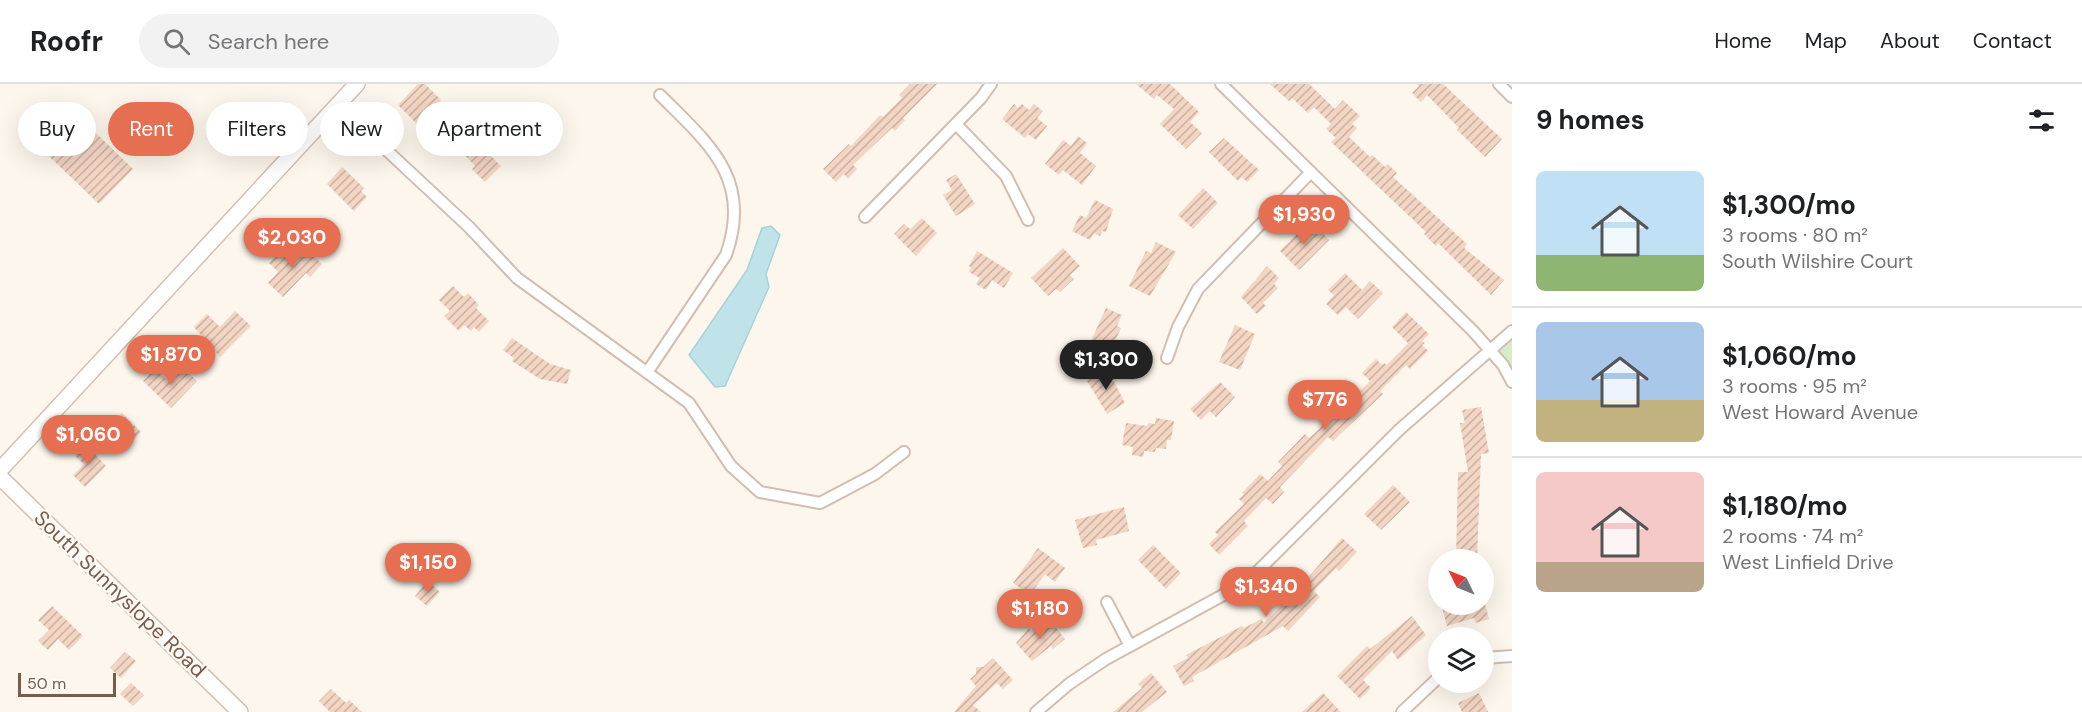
<!DOCTYPE html>
<html lang="en">
<head>
<meta charset="utf-8">
<style>
  :root { --surface:#fff; --page:#f2f2f2; --text:#202124; --muted:#757577; --line:#e0e0e0; --accent:#e76f51 }
  body { margin:0; font-family:"DM Sans",sans-serif; background:var(--page); color:var(--text); height:100vh; display:flex; flex-direction:column; font-size:22px; white-space:nowrap }
  * { box-sizing:border-box; margin:0 }
  p { font-size:20px; color:var(--muted) }
  .icon { flex:none; width:33px; height:33px; fill:none; stroke:currentColor; stroke-width:2; stroke-linecap:round; stroke-linejoin:round }
  .map { position:relative; flex:1; overflow:hidden }
  .details { display:flex; flex-direction:column; background:var(--surface); width:570px }
  .details>* { flex:none }
  .top-card { position:absolute; left:18px; top:18px; width:570px; height:54px; display:flex; gap:12px }
  .needle { width:39px; rotate:313deg }
  .tools { position:absolute; left:1428px; top:465px; display:grid; gap:12px }
  .tools a { display:grid; place-items:center; width:66px; height:66px; border-radius:50%; background:var(--surface); box-shadow:0 6px 24px #0002; font-size:30px }
  .scale { position:absolute; left:18px; bottom:15px; width:98px; box-sizing:border-box; padding-left:6px; border:3px solid #7a5c4d; border-top:0; font-size:16px; line-height:21px; white-space:nowrap; color:#7a5c4d; -webkit-text-stroke:4px #fffaf3; paint-order:stroke }
  .price { position:absolute; translate:-50% -51px; padding:0 14px; border-radius:21px; background:var(--accent); color:#fff; font-size:20px; line-height:39px; filter:drop-shadow(0 2px 3px #0008) }
  .price::after { content:''; position:absolute; left:50%; top:36px; width:18px; height:14px; margin-left:-9px; background:inherit; clip-path:polygon(0 0,100% 0,50% 100%) }
  .price.on { background:#222; color:#fff }
  ul { padding:0; list-style:none }
  li { display:flex; align-items:center; gap:18px; height:150px; padding:0 24px }
  li+li { border-top:2px solid var(--line) }
  li span { display:grid; place-items:center; flex:none; width:168px; height:120px; border-radius:9px; color:#555 }
  li>.icon { margin-inline-start:auto }
  span .icon { width:72px; height:72px; fill:#fffc; stroke-width:1 }
  li b { font-size:26px }
  h2 { display:flex; justify-content:space-between; align-items:center; height:72px; padding:0 24px; font-size:26px }
  .pill { padding:0 21px; border-radius:27px; background:var(--surface); box-shadow:0 6px 24px #0002; font-size:21px; line-height:54px }
  .pill.on { background:var(--accent); color:#fff }
  header { display:flex; align-items:center; gap:36px; box-sizing:border-box; height:84px; padding:0 30px; background:var(--surface); border-bottom:2px solid var(--line) }
  header strong { font-size:28px }
  nav { display:flex; gap:33px; margin-inline-start:auto; font-size:21px }
  .search { width:420px; height:54px; background:var(--page); display:flex; align-items:center; gap:15px; box-sizing:border-box; padding:0 21px; border-radius:33px; color:var(--muted); font-size:22px }
  main { display:flex; flex:1; min-height:0 }
  .map>svg:first-child { display:block }
  .green { fill:#d8ecc9 }
  .water { fill:#bfe3e8; stroke:#a5d3da; stroke-width:1.5 }
  .building { fill:url(#building-hatch) }
  .lines { fill:none; stroke-linecap:round; stroke-linejoin:round }
  .street-casing { stroke:#d1beb0; stroke-width:14 }
  .secondary-casing { stroke:#d6c0b0; stroke-width:18 }
  .street { stroke:#fff; stroke-width:10 }
  .secondary { stroke:#fff; stroke-width:15 }
  .labels { text-anchor:middle; dominant-baseline:central; stroke-width:4.5; stroke-linejoin:round; paint-order:stroke }
  .street-label { font-size:21px; fill:#7a5c4d; stroke:#fffaf3 }
</style>
</head>
<body>
<header>
<strong>Roofr</strong>
<div class="search"><svg class="icon" aria-label="search" viewBox="0 0 24 24"><circle cx="10" cy="10" r="6"/><path d="M15 15l6 6"/></svg>Search here</div>
<nav><a>Home</a><a>Map</a><a>About</a><a>Contact</a></nav>
</header>
<main>
<div class="map">
<svg width="1512" height="628" viewBox="0 0 1512 628">
  <defs>
    <pattern id="building-hatch" width="6" height="6" patternUnits="userSpaceOnUse" patternTransform="scale(1.5)"><rect width="6" height="6" fill="#f3d5c3"/><path d="M-1 1l2-2M0 6l6-6M5 7l2-2" fill="none" stroke="#cab0a1"/></pattern>
  </defs>
  <rect width="100%" height="100%" fill="#fdf6ec"/>
  <!-- green -->
  <path class="green" d="M1512 247V298L1490 265Z"/>
  <!-- water -->
  <path class="water" d="M771 142 780 151 766 190 769 203 725 302 715 303 689 271 747 186 762 144Z"/>
  <!-- building -->
  <g class="building">
    <path d="M418 0H425L441 16 433 24 440 30 424 47 398 21Z"/>
    <path d="M910 0H937L903 34 905 36 895 47 892 44 853 81 857 85 848 95 844 90 836 98 823 85 849 60 851 62 880 31 883 33 902 14 899 11Z"/>
    <path d="M1136 0H1170L1199 28 1190 38 1202 49 1186 65 1160 40 1174 25 1157 11 1154 15Z"/>
    <path d="M1270 0H1309L1335 25 1343 16 1360 32 1352 40 1357 44 1349 53 1370 73 1372 71 1385 83 1388 80 1397 89 1393 93 1467 160 1464 164 1504 196 1491 211 1438 159 1436 162 1424 150 1426 148 1331 58 1336 54 1326 45 1331 40 1314 23 1308 29 1292 14 1289 17Z"/>
    <path d="M1417 0H1443L1502 55 1485 73 1457 46 1459 44 1427 11 1421 18 1412 9 1419 2Z"/>
    <path d="M66 20 133 85 99 120 32 56Z"/>
    <path d="M1014 20 1018 24 1022 20 1029 26 1034 20 1043 27 1037 34 1047 42 1036 56 1028 50 1025 54 1002 35Z"/>
    <path d="M469 50 501 82 485 98 472 85 475 82 457 63Z"/>
    <path d="M1078 52 1087 59 1080 69 1096 82 1082 101 1063 86 1059 91 1045 80 1063 56 1071 62Z"/>
    <path d="M1224 54 1259 86 1247 98 1242 93 1238 97 1209 68Z"/>
    <path d="M342 83 364 104 361 107 367 113 354 127 327 100Z"/>
    <path d="M956 90 975 120 956 132 943 111 952 106 946 96Z"/>
    <path d="M1203 104 1218 119 1193 145 1178 131Z"/>
    <path d="M1095 116 1113 125 1106 148 1102 147 1100 152 1094 149 1090 156 1072 147 1080 131 1086 134Z"/>
    <path d="M922 134 937 149 916 172 894 150 904 140 910 145Z"/>
    <path d="M1310 137 1329 156 1299 186 1280 167Z"/>
    <path d="M1156 158 1176 168 1150 212 1129 202 1146 167 1151 169Z"/>
    <path d="M303 162 322 180 310 193 306 189 283 213 268 199 278 188 269 179 283 164 293 173Z"/>
    <path d="M1063 164 1080 182 1070 191 1074 195 1060 208 1056 205 1048 212 1031 194Z"/>
    <path d="M977 167 1013 189 1004 204 992 196 986 206 976 200 980 194 969 188 971 184 969 182Z"/>
    <path d="M1267 182 1279 194 1274 200 1278 204 1263 219 1266 222 1257 230 1241 213Z"/>
    <path d="M1345 189 1362 206 1370 197 1383 209 1358 235 1346 223 1338 231 1326 220 1334 211 1328 206Z"/>
    <path d="M453 202 464 213 468 209 479 221 476 224 489 237 479 248 474 243 471 247 464 241 459 247 444 232 450 227 439 216Z"/>
    <path d="M1106 224 1122 231 1117 242 1121 244 1110 268 1090 259Z"/>
    <path d="M235 227 251 242 220 273 194 243 207 230 220 243Z"/>
    <path d="M1406 228 1429 250 1422 257 1425 259 1422 261 1428 267 1410 285 1406 281 1380 307 1383 310 1333 357 1328 353 1280 403 1284 408 1273 420 1266 414 1244 437 1248 442 1219 471 1209 460 1218 451 1215 448 1244 420 1239 415 1244 410 1242 409 1260 390 1268 397 1282 382 1278 378 1305 350 1309 354 1349 318 1370 297 1362 289 1376 275 1382 281 1384 279 1387 281 1408 259 1392 243Z"/>
    <path d="M1235 241 1255 250 1240 286 1219 278Z"/>
    <path d="M512 254 550 280 571 286 567 300 540 295 512 277 514 274 503 266Z"/>
    <path d="M182 283 197 297 171 324 143 297 155 285 168 297Z"/>
    <path d="M1107 284 1125 319 1107 330 1087 297Z"/>
    <path d="M1220 298 1235 313 1216 333 1210 327 1201 336 1190 325Z"/>
    <path d="M1481 323 1489 369 1481 370 1477 474 1456 476 1458 388H1468L1460 339H1465L1462 326Z"/>
    <path d="M122 329 141 348 129 361 126 358 119 366 108 355 114 349 111 347 115 344 111 340Z"/>
    <path d="M1156 334 1174 337 1171 356H1167L1166 365 1156 364 1155 368 1144 367 1143 373 1132 371 1133 363 1122 361 1126 339 1147 342 1149 339 1155 340Z"/>
    <path d="M86 361 106 382 85 403 73 391 84 380 75 372Z"/>
    <path d="M1393 401 1410 418 1381 446 1364 430Z"/>
    <path d="M1124 423 1129 447 1096 456 1097 461 1083 464 1075 436Z"/>
    <path d="M1342 454 1357 468 1339 487 1336 484 1314 507 1320 513 1288 547 1283 542 1192 593 1194 597 1184 602 1173 582 1188 574 1186 571 1242 542 1244 544 1261 535 1264 539 1286 517 1283 514 1296 501 1299 504Z"/>
    <path d="M1153 461 1181 489 1166 505 1138 476Z"/>
    <path d="M1038 464 1065 484 1055 498 1045 490 1030 511 1013 499Z"/>
    <path d="M428 497 440 508 427 522 415 512Z"/>
    <path d="M1441 520H1485L1489 535 1476 539 1474 534 1447 542Z"/>
    <path d="M52 522 83 552 69 566 58 555 48 566 38 557 49 546 38 536Z"/>
    <path d="M1412 532 1426 551 1398 576 1392 567 1363 596 1371 604 1360 615 1337 592 1367 562 1370 565Z"/>
    <path d="M1043 537 1048 543 1052 539 1065 555 1053 565 1051 562 1032 577 1016 559 1029 544 1031 547Z"/>
    <path d="M125 568 136 577 121 594 110 584Z"/>
    <path d="M993 574 1013 596 1003 605 997 599 973 621 981 628H954L976 602 970 595 976 590V583H983Z"/>
    <path d="M1151 589 1167 608 1142 628H1113L1142 604 1138 600Z"/>
    <path d="M131 599 144 611 133 622 120 610Z"/>
    <path d="M331 605 346 619 349 616 362 628H330L319 617Z"/>
    <path d="M1323 609 1341 628H1302Z"/>
    <path d="M1479 609 1488 628H1462L1458 619Z"/>
  </g>
  <g class="lines">
    <defs>
      <g id="street">
        <path d="M1221 0 1473 247 1503 281 1512 298"/>
        <path d="M1499 0 1512 13"/>
        <path d="M338 21 469 143 517 194 689 319 731 382 760 408 820 419 875 390 904 368"/>
        <path d="M956 40 1006 92 1028 136"/>
        <path d="M865 133 981 14 991 0"/>
        <path d="M1167 274 1178 243 1198 205 1311 88"/>
        <path d="M648 287 726 171C753 95 709 60 660 11"/>
        <path d="M1107 518 1130 562"/>
        <path d="M1484 574 1512 572"/>
        <path d="M1036 628 1069 600 1106 575 1247 498 1399 346 1512 247"/>
        <path d="M1402 628 1438 594"/>
      </g>
      <g id="secondary">
        <path d="M0 386 357 0"/>
        <path d="M0 393 240 628"/>
      </g>
    </defs>
    <!-- street casing -->
    <use href="#street" class="street-casing"/>
    <!-- secondary casing -->
    <use href="#secondary" class="secondary-casing"/>
    <!-- street -->
    <use href="#street" class="street"/>
    <!-- secondary -->
    <use href="#secondary" class="secondary"/>
  </g>
  <g class="labels">
    <!-- street labels -->
    <g class="street-label">
      <text transform="translate(120 510) rotate(44)">South Sunnyslope Road</text>
    </g>
  </g>
</svg>
<div class="tools">
<a><svg class="needle" viewBox="-14 -14 28 28"><path d="M0-13l5 13h-10z" fill="#e53935"/><path d="M0 13l5-13h-10z" fill="#757577"/></svg></a>
<a><svg class="icon" aria-label="layers" viewBox="0 0 24 24"><path d="M12 4l9 5-9 5-9-5zM3 14l9 5 9-5"/></svg></a>
</div>
<div class="scale">50 m</div>
<b class="price" style="left:1304px;top:162px">$1,930</b>
<b class="price" style="left:292px;top:185px">$2,030</b>
<b class="price" style="left:171px;top:302px">$1,870</b>
<b class="price on" style="left:1106px;top:307px">$1,300</b>
<b class="price" style="left:1325px;top:347px">$776</b>
<b class="price" style="left:88px;top:382px">$1,060</b>
<b class="price" style="left:428px;top:510px">$1,150</b>
<b class="price" style="left:1266px;top:534px">$1,340</b>
<b class="price" style="left:1040px;top:556px">$1,180</b>
<div class="top-card">
<a class="pill">Buy</a>
<a class="pill on">Rent</a>
<a class="pill">Filters</a>
<a class="pill">New</a>
<a class="pill">Apartment</a>
</div>
</div>
<section class="details">
<h2>9 homes<svg class="icon" aria-label="filters" viewBox="0 0 24 24"><path d="M4 7h16M4 17h16"/><circle cx="9" cy="7" r="2"/><circle cx="15" cy="17" r="2"/></svg></h2>
<ul>
<li><span style="background:linear-gradient(#bfe0f5 70%,#8fb573 0)"><svg class="icon" aria-label="home" viewBox="0 0 24 24"><path d="M3 11l9-7 9 7M6 9v11h12V9"/></svg></span><div><b>$1,300/mo</b><p>3 rooms · 80 m²</p><p>South Wilshire Court</p></div></li>
<li><span style="background:linear-gradient(#a9c7e8 65%,#c2b280 0)"><svg class="icon" aria-label="home" viewBox="0 0 24 24"><path d="M3 11l9-7 9 7M6 9v11h12V9"/></svg></span><div><b>$1,060/mo</b><p>3 rooms · 95 m²</p><p>West Howard Avenue</p></div></li>
<li><span style="background:linear-gradient(#f6c9c9 75%,#b9a48a 0)"><svg class="icon" aria-label="home" viewBox="0 0 24 24"><path d="M3 11l9-7 9 7M6 9v11h12V9"/></svg></span><div><b>$1,180/mo</b><p>2 rooms · 74 m²</p><p>West Linfield Drive</p></div></li>
</ul>
</section>
</main>
</body>
</html>
